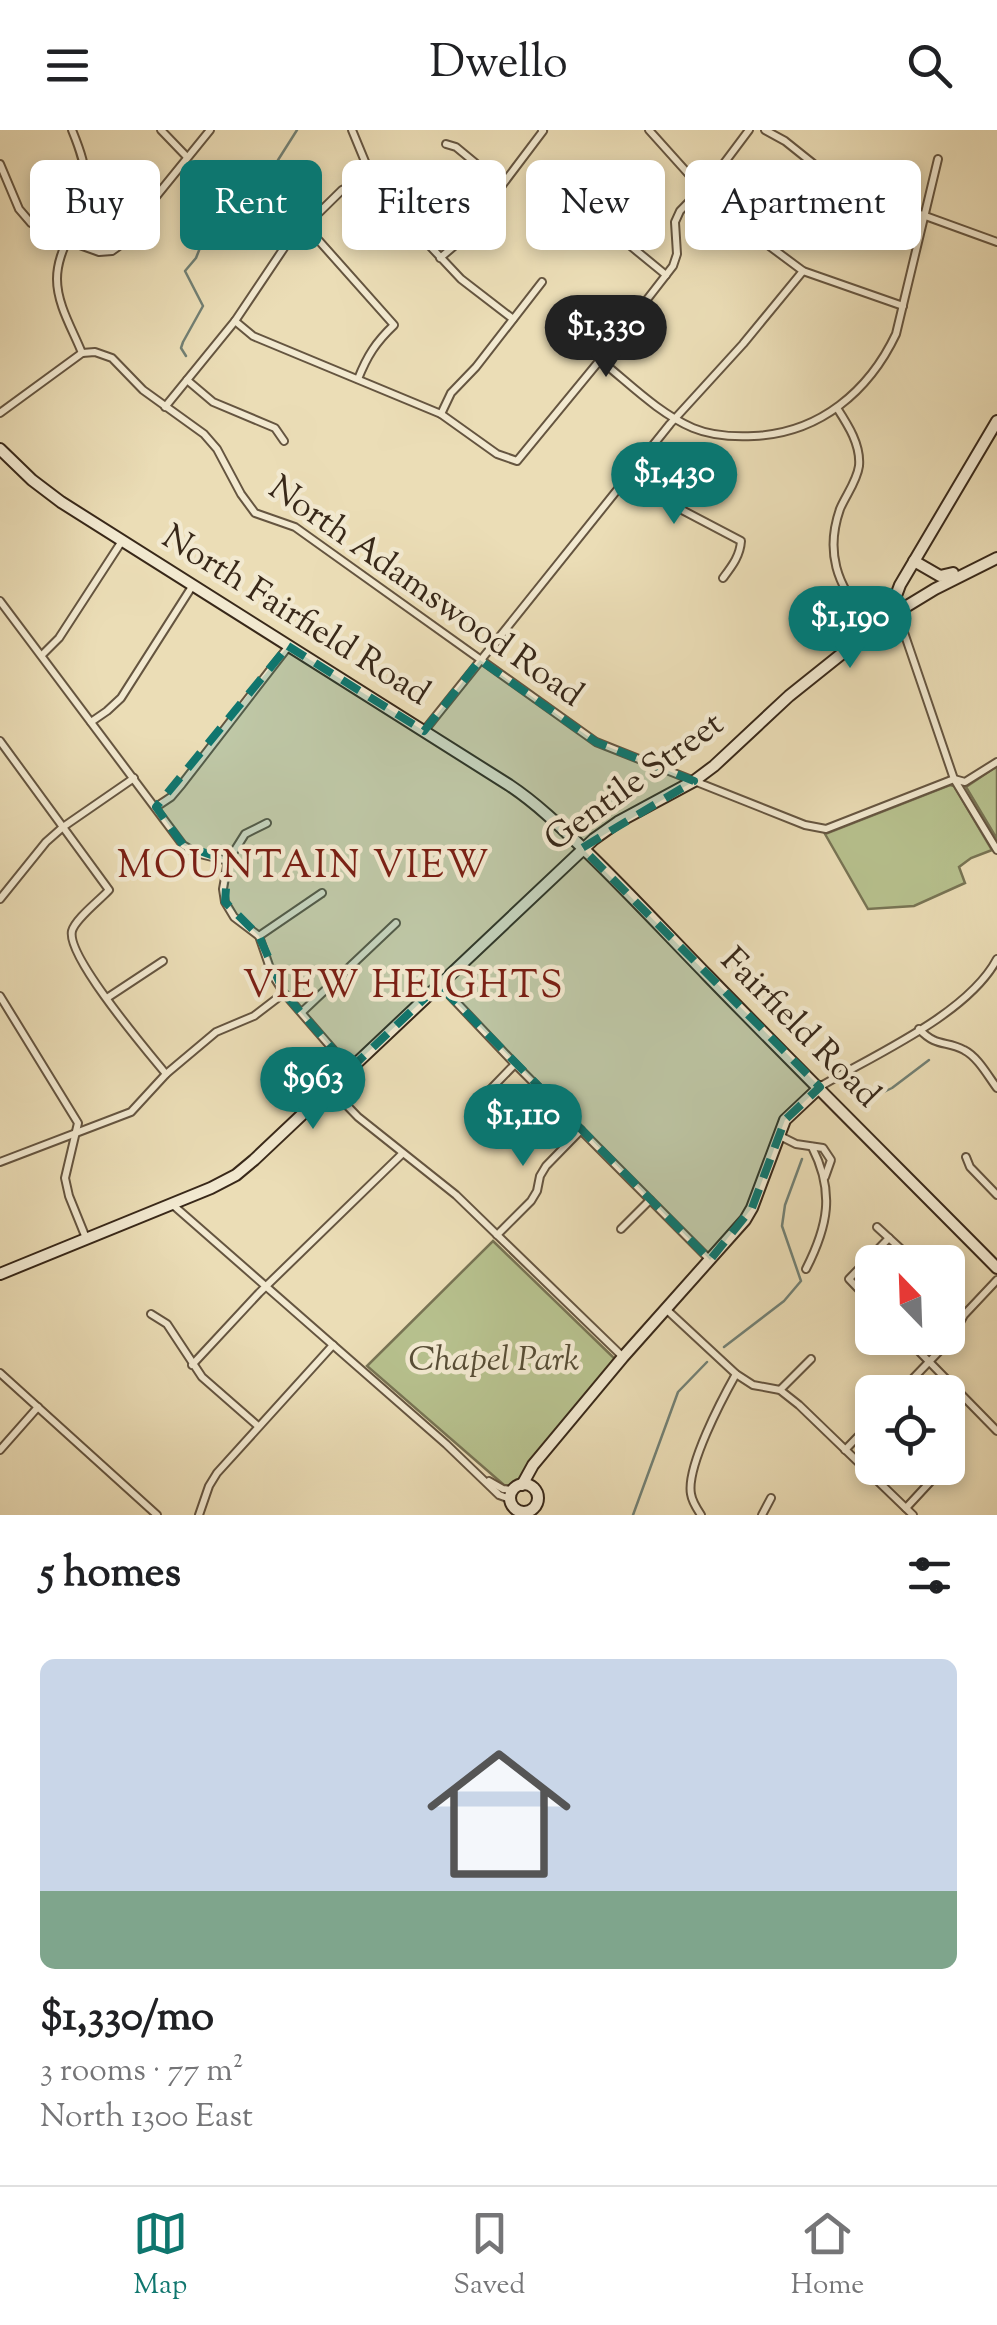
<!DOCTYPE html>
<html lang="en">
<head>
<meta charset="utf-8">
<style>
  :root { --surface:#fff; --page:#f6f6f6; --text:#202124; --muted:#757577; --line:#e0e0e0; --accent:#0f766e }
  body { margin:0; font-family:"Sorts Mill Goudy",serif; background:var(--page); color:var(--text); height:100vh; display:flex; flex-direction:column; font-size:38px; white-space:nowrap }
  * { box-sizing:border-box; margin:0 }
  p { font-size:32px; color:var(--muted) }
  .icon { flex:none; width:55px; height:55px; fill:none; stroke:currentColor; stroke-width:2; stroke-linecap:round; stroke-linejoin:round }
  .map { position:relative; height:1385px; overflow:hidden }
  .drawer { display:flex; flex-direction:column; background:var(--surface); flex:1 }
  .drawer>* { flex:none }
  .top-card { position:absolute; left:30px; top:30px; width:938px; height:90px; display:flex; gap:20px }
  .needle { width:65px; rotate:337deg }
  .buttons { position:absolute; left:855px; top:1115px; display:grid; gap:20px }
  .buttons a { display:grid; place-items:center; width:110px; height:110px; border-radius:15px; background:var(--surface); box-shadow:0 5px 15px #0003; font-size:50px }
  .price { position:absolute; translate:-50% -85px; padding:0 22px; border-radius:35px; background:var(--accent); color:#fff; font-size:32px; line-height:65px; filter:drop-shadow(0 2px 5px #0008) }
  .price::after { content:''; position:absolute; left:50%; top:60px; width:30px; height:22px; margin-left:-15px; background:inherit; clip-path:polygon(0 0,100% 0,50% 100%) }
  .price.on { background:#222; color:#fff }
  ul { padding:0; list-style:none }
  li { display:grid; align-content:center; gap:20px; height:530px; padding:0 40px }
  li+li { border-top:2px solid var(--line) }
  li span { display:grid; place-items:center; height:310px; border-radius:15px; color:#555 }
  li>.icon { margin-inline-start:auto }
  span .icon { width:180px; height:180px; fill:#fffc; stroke-width:1 }
  li b { font-size:42px }
  h2 { display:flex; justify-content:space-between; align-items:center; height:120px; padding:0 40px; font-size:42px }
  .chip { padding:0 35px; border-radius:15px; background:var(--surface); box-shadow:0 5px 15px #0003; font-size:35px; line-height:90px }
  .chip.on { background:var(--accent); color:#fff }
  header { display:flex; justify-content:space-between; align-items:center; height:130px; padding:0 40px; background:var(--surface); font-size:45px; font-weight:600 }
  .dock { display:flex; justify-content:space-around; align-items:center; height:140px; border-top:2px solid var(--line); background:var(--surface); font-size:28px; color:var(--muted) }
  .dock a { display:grid; justify-items:center; gap:5px }
  .dock .on { color:var(--accent) }
  .map>svg:first-child { display:block }
  .green { fill:#b7c18e; stroke:#787454; stroke-width:2.5 }
  .lines { fill:none; stroke-linecap:round; stroke-linejoin:round }
  .stream { stroke:#728074; stroke-width:2.5 }
  .street-casing { stroke:#655540; stroke-width:10 }
  .secondary-casing { stroke:#382819; stroke-width:14 }
  .street { stroke:#f2e9d0; stroke-width:6 }
  .secondary { stroke:#f2e9d0; stroke-width:10 }
  .marked { fill:#0f766e; fill-opacity:0.2; stroke:#0f766e; stroke-width:8; stroke-dasharray:20 12; stroke-linejoin:round }
  .labels { text-anchor:middle; dominant-baseline:central; stroke-width:9; stroke-linejoin:round; paint-order:stroke }
  .street-label { font-size:35px; fill:#382819; stroke:#f2e9d0 }
  .park-label { font-size:35px; font-style:italic; fill:#584e36; stroke:#f2e9d0 }
  .neighbourhood-label { font-size:38px; letter-spacing:2.5px; fill:#7a1f14; stroke:#f2e9d0 }
</style>
</head>
<body>
<header><svg class="icon" aria-label="menu" viewBox="0 0 24 24"><path d="M4 6h16M4 12h16M4 18h16"/></svg>Dwello<svg class="icon" aria-label="search" viewBox="0 0 24 24"><circle cx="10" cy="10" r="6"/><path d="M15 15l6 6"/></svg></header>
<div class="map">
<svg width="997" height="1385" viewBox="0 0 997 1385">
  <rect width="100%" height="100%" fill="#ebddb6"/>
  <filter id="stains"><feTurbulence type="fractalNoise" baseFrequency=".002" numOctaves="4"/><feColorMatrix values="0 0 0 0 .2 0 0 0 0 .09 0 0 0 0 .02 0 0 0 .5 -.17"/></filter>
  <radialGradient id="worn" r=".72"><stop offset=".6" stop-color="#630" stop-opacity="0"/><stop offset="1" stop-color="#630" stop-opacity=".3"/></radialGradient>
  <!-- green -->
  <g class="green">
    <path d="M997 636V709L966 657Z"/>
    <path d="M950 655 954 656 992 720 971 728 959 737 965 753 914 776 868 779 825 704Z"/>
    <path d="M493 1111 615 1229 522 1353 516 1356 504 1355 367 1236Z"/>
  </g>
  <g class="lines">
    <!-- stream -->
    <g class="stream">
      <path d="M186 226 181 218 183 212 203 176 185 141 196 128 213 85 247 57 256 56 273 44 278 30 297 0"/>
      <path d="M859 974 892 958 929 930"/>
      <path d="M724 1217 784 1171 801 1151 782 1096 785 1075 802 1029"/>
      <path d="M633 1385 678 1262 707 1232"/>
    </g>
    <defs>
      <g id="street">
        <path d="M72 0C91 46 89 59 70 104 63 119 57 133 57 149 57 175 73 200 82 223"/>
        <path d="M161 0 187 27"/>
        <path d="M352 0 371 46 382 65 461 149 513 189"/>
        <path d="M649 0 702 59 733 89 803 141 903 176"/>
        <path d="M765 0 785 11 840 55 997 112"/>
        <path d="M446 14 456 17 502 55"/>
        <path d="M0 34 19 79 31 93 74 113 99 122 112 121 126 111 141 85 210 0"/>
        <path d="M592 75 627 113 666 145"/>
        <path d="M305 95 394 195C376 212 367 226 358 249"/>
        <path d="M440 128 460 111 543 1 542 0"/>
        <path d="M235 191 253 206 441 284 497 324 517 331 600 230 673 136 677 124 675 92 680 81 716 44 749 0"/>
        <path d="M82 223 95 222 112 228 143 260 204 304 217 319 241 364 255 383 295 397 596 612 805 695 826 699 954 649 965 652 997 632"/>
        <path d="M600 230C629 253 658 283 693 298 712 306 734 307 754 306 820 303 869 261 896 204L938 29"/>
        <path d="M187 250 213 272 275 298 284 311"/>
        <path d="M165 277 235 191 286 115 342 60 371 46"/>
        <path d="M837 278C848 295 861 315 859 336 857 351 846 365 840 379 825 422 837 455 865 488"/>
        <path d="M0 283 82 223"/>
        <path d="M441 284 451 263 476 237 542 152"/>
        <path d="M625 350 741 411C740 426 732 436 723 448"/>
        <path d="M0 471 183 715 196 723 228 731"/>
        <path d="M897 482 954 649 997 720"/>
        <path d="M854 498 876 477"/>
        <path d="M42 525 59 508 122 411"/>
        <path d="M91 592 107 581 121 568 193 455"/>
        <path d="M424 601 670 294 743 214 803 141"/>
        <path d="M0 611 109 760C100 770 75 789 72 801 66 826 148 922 166 944"/>
        <path d="M156 677 171 667 182 654 288 517"/>
        <path d="M267 693 245 704 228 731 223 759 225 772 234 787 259 806 272 844 284 863 350 939"/>
        <path d="M0 769 46 712 63 697 134 648"/>
        <path d="M259 806 322 763"/>
        <path d="M440 855 515 934 710 1130"/>
        <path d="M0 866 78 993 65 1048 69 1066 86 1108"/>
        <path d="M107 868 163 831"/>
        <path d="M302 882 396 793"/>
        <path d="M919 899C937 918 946 910 964 920 978 927 988 946 997 958"/>
        <path d="M821 956C874 925 968 884 997 829"/>
        <path d="M331 959 358 987 456 1065 623 1227"/>
        <path d="M484 966 515 934"/>
        <path d="M780 1006 796 1014 823 1018 831 1030 825 1047"/>
        <path d="M966 1027 970 1037 997 1065"/>
        <path d="M0 1032 131 982 166 944 216 902 254 886 284 863"/>
        <path d="M173 1075 446 1314 499 1365 510 1369"/>
        <path d="M877 1097 902 1120"/>
        <path d="M621 1099 650 1070"/>
        <path d="M497 1105 531 1071 537 1061 540 1046 546 1036 581 1000"/>
        <path d="M806 1139C828 1096 835 1062 812 1017"/>
        <path d="M872 1173 849 1149 889 1108"/>
        <path d="M667 1180 736 1244 753 1255 780 1260 799 1275 913 1385"/>
        <path d="M151 1184 167 1194 202 1247 258 1296"/>
        <path d="M906 1208 997 1301"/>
        <path d="M192 1235 259 1163 402 1024"/>
        <path d="M0 1243 157 1385"/>
        <path d="M780 1260 811 1229"/>
        <path d="M900 1262 950 1210 964 1185 997 1150"/>
        <path d="M0 1320 38 1277"/>
        <path d="M845 1320 872 1292"/>
        <path d="M489 1351 503 1359 513 1360"/>
        <path d="M906 1378 931 1351"/>
        <path d="M199 1385 209 1356 217 1343 333 1215"/>
        <path d="M701 1385C697 1379 692 1371 691 1364 686 1337 722 1269 736 1244"/>
        <path d="M762 1385 771 1368"/>
      </g>
      <g id="secondary">
        <path d="M0 319 32 350 61 372 509 655C539 675 564 700 590 725 630 764 668 805 707 845 803 944 900 1040 997 1138"/>
        <path d="M914 431 940 446 953 443"/>
        <path d="M897 481 894 471 900 455 997 291"/>
        <path d="M0 1144 211 1058 236 1045 254 1030 594 709 618 692 694 651 714 636 789 566 884 490 935 459 997 428"/>
        <circle cx="524" cy="1368" r="14"/>
        <path d="M522 1355 533 1335 623 1227 745 1090 752 1078 785 990 820 957"/>
      </g>
    </defs>
    <!-- street casing -->
    <use href="#street" class="street-casing"/>
    <!-- secondary casing -->
    <use href="#secondary" class="secondary-casing"/>
    <!-- street -->
    <use href="#street" class="street"/>
    <!-- secondary -->
    <use href="#secondary" class="secondary"/>
  </g>
  <!-- marked area -->
  <path class="marked" d="M288 516 424 601 480 530 596 612 694 651 582 718 820 957 785 990 752 1078 710 1130 439 855 350 939 284 863 259 806 225 772 228 731 183 715 156 677Z"/>
  <g class="labels">
    <!-- street labels -->
    <g class="street-label">
      <text transform="translate(425 463) rotate(35)">North Adamswood Road</text>
      <text transform="translate(295 487) rotate(32)">North Fairfield Road</text>
      <text transform="translate(635 653) rotate(-36)">Gentile Street</text>
      <text transform="translate(799 899) rotate(45)">Fairfield Road</text>
    </g>
    <!-- park labels -->
    <g class="park-label">
      <text x="494" y="1231">Chapel Park</text>
    </g>
    <!-- neighbourhood labels -->
    <g class="neighbourhood-label">
      <text x="304" y="738">MOUNTAIN VIEW</text>
      <text x="404" y="858">VIEW HEIGHTS</text>
    </g>
  </g>
  <rect width="100%" height="100%" filter="url(#stains)"/>
  <rect width="100%" height="100%" fill="url(#worn)"/>
</svg>
<div class="buttons">
<a><svg class="needle" viewBox="-14 -14 28 28"><path d="M0-13l5 13h-10z" fill="#e53935"/><path d="M0 13l5-13h-10z" fill="#757577"/></svg></a>
<a><svg class="icon" aria-label="locate" viewBox="0 0 24 24"><circle cx="12" cy="12" r="6"/><path d="M12 2v4M12 18v4M2 12h4M18 12h4"/></svg></a>
</div>
<b class="price on" style="left:606px;top:250px">$1,330</b>
<b class="price" style="left:674px;top:397px">$1,430</b>
<b class="price" style="left:850px;top:541px">$1,190</b>
<b class="price" style="left:313px;top:1002px">$963</b>
<b class="price" style="left:523px;top:1039px">$1,110</b>
<div class="top-card">
<a class="chip">Buy</a>
<a class="chip on">Rent</a>
<a class="chip">Filters</a>
<a class="chip">New</a>
<a class="chip">Apartment</a>
</div>
</div>
<section class="drawer">
<h2>5 homes<svg class="icon" aria-label="filters" viewBox="0 0 24 24"><path d="M4 7h16M4 17h16"/><circle cx="9" cy="7" r="2"/><circle cx="15" cy="17" r="2"/></svg></h2>
<ul>
<li><span style="background:linear-gradient(#c9d6e8 75%,#7fa58c 0)"><svg class="icon" aria-label="home" viewBox="0 0 24 24"><path d="M3 11l9-7 9 7M6 9v11h12V9"/></svg></span><div><b>$1,330/mo</b><p>3 rooms · 77 m²</p><p>North 1300 East</p></div></li>
</ul>
</section>
<nav class="dock">
<a class="on"><svg class="icon" aria-label="map" viewBox="0 0 24 24"><path d="M3 6l6-2 6 2 6-2v14l-6 2-6-2-6 2zM9 4v14M15 6v14"/></svg>Map</a>
<a><svg class="icon" aria-label="saved" viewBox="0 0 24 24"><path d="M7 4h10v16l-5-4-5 4z"/></svg>Saved</a>
<a><svg class="icon" aria-label="home" viewBox="0 0 24 24"><path d="M3 11l9-7 9 7M6 9v11h12V9"/></svg>Home</a>
</nav>
</body>
</html>
